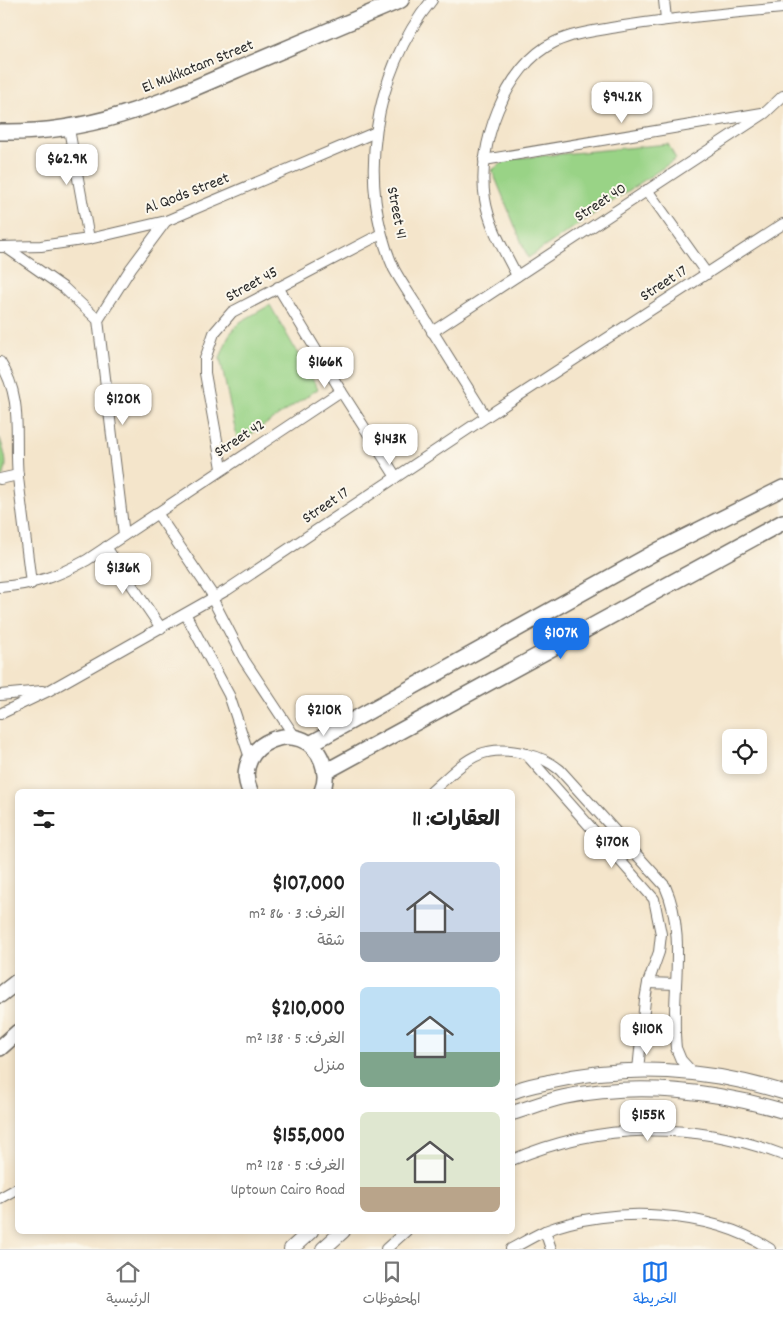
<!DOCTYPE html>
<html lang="ar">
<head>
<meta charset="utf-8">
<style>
  :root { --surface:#fff; --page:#f6f6f6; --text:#222; --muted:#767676; --line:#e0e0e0; --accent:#1a73e8 }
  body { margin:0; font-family:Dekko,"Playpen Sans Arabic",sans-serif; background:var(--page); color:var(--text); direction:rtl; height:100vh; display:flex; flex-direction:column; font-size:19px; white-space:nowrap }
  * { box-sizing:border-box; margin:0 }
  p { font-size:16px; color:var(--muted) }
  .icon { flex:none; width:28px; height:28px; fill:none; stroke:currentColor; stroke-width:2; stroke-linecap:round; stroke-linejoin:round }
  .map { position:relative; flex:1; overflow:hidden; direction:ltr }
  .sheet { position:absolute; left:15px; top:789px; width:500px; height:445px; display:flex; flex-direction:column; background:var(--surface); border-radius:8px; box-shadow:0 2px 8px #0003; direction:rtl }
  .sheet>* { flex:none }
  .fabs { position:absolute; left:722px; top:729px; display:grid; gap:10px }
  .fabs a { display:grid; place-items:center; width:45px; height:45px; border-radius:8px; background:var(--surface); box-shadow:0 2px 8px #0003; font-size:25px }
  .price { position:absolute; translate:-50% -42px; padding:0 11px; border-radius:10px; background:#fff; color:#222; font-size:16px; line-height:32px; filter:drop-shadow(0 1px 2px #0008) }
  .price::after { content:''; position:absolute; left:50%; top:30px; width:15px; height:11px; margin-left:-8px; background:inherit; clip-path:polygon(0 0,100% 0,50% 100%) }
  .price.on { background:var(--accent); color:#fff }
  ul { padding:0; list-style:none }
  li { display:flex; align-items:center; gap:15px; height:125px; padding:0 15px }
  li span { display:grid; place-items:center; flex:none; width:140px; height:100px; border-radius:8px; color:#555 }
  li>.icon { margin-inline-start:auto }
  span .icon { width:60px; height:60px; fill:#fffc; stroke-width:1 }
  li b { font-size:21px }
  h2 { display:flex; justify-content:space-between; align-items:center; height:60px; padding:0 15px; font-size:21px }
  .dock { display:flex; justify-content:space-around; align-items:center; height:70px; border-top:1px solid var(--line); background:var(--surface); font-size:14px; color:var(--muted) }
  .dock a { display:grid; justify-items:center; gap:2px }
  .dock .on { color:var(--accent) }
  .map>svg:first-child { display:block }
  .green { fill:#99d386; stroke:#627f58 }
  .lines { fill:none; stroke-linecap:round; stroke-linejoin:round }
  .minor-casing { stroke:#716c63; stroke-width:12 }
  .tertiary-casing { stroke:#716c63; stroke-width:16 }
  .secondary-casing { stroke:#716c63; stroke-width:18 }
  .minor { stroke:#fff; stroke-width:10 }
  .tertiary { stroke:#fff; stroke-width:14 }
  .secondary { stroke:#fff; stroke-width:15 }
  .labels { text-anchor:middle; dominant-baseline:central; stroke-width:4; stroke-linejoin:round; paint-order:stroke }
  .street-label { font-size:16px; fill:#2b2b2b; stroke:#fbf7ec }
</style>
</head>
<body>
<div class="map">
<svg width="783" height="1249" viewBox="0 0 783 1249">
  <rect width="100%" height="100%" fill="#fbf7ec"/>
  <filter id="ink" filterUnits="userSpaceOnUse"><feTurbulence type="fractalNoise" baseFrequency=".02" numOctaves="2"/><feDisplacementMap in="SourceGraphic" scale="10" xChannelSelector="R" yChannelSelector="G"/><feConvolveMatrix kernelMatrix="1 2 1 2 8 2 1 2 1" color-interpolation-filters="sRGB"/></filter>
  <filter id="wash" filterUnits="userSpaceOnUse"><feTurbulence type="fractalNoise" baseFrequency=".0096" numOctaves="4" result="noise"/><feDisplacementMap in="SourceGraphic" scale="20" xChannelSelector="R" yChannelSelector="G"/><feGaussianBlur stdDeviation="1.12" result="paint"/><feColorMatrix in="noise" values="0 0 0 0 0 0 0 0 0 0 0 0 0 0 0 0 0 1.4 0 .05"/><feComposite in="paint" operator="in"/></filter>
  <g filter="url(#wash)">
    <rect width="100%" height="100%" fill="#f4e5cb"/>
    <!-- green -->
    <g class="green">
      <path d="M668 144 676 159 528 258 492 170 508 159Z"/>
      <path d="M270 305 318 389 238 443 220 358 229 335 240 322Z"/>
      <path d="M0 438C4 452 11 468 0 479Z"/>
    </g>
  </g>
  <g filter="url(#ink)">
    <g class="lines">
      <defs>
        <g id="minor">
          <path d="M432 0C373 72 356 184 394 269 402 284 413 299 422 314 443 349 465 383 486 417"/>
          <path d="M664 0 666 19"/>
          <path d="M69 129 89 239"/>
          <path d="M484 160 762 113"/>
          <path d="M647 190 707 274"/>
          <path d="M0 247 41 246 89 239 166 221 376 132"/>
          <path d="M7 248 64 288 98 320 124 535"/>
          <path d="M517 276C505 252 489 226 485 199 476 148 505 65 555 42 574 33 596 31 617 27 672 18 727 13 783 8"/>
          <path d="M278 287 341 391 396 477"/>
          <path d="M98 320 131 268 166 221"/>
          <path d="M432 332 765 113 783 96"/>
          <path d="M0 362C24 399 14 436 18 477 22 513 27 549 31 584"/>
          <path d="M222 468 205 373V359L214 333 232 312 381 234"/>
          <path d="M0 479 18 475"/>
          <path d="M157 513 214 597"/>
          <path d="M106 547 161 628"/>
          <path d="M0 587C35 584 56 577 87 560L341 391"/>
          <path d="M212 598 244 660 295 737"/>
          <path d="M186 615 229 695 250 758"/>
          <path d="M0 695 42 691"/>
          <path d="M0 714 50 690 227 590 486 417 783 224"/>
          <path d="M526 754 654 899 661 934 659 952 648 983 645 1000 638 1070"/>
          <path d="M432 791C465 762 479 742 526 754 540 757 549 761 560 770L665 886C688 937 670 995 676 1048L681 1060 692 1072"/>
          <path d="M648 983 676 984"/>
          <path d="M512 1160C600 1122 695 1121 783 1155"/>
          <path d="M0 1198 18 1188"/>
          <path d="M545 1231 551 1249"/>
          <path d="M386 1249 406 1231"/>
          <path d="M511 1249C522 1243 534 1236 545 1231 611 1205 711 1210 770 1249"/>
        </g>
        <g id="tertiary">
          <path d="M512 1092C525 1086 540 1084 553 1081 629 1063 709 1069 783 1092"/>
          <path d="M512 1113C529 1108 546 1101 564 1097 636 1082 713 1090 783 1111"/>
          <path d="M291 1249 311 1231"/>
          <path d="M323 1249 343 1231"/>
        </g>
        <g id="secondary">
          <path d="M0 132C92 134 160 103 243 67 296 45 348 22 401 0"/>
          <path d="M310 744 659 550 783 488"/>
          <path d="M325 772 783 522"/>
          <path d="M250 791C229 744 303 713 322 761 326 771 326 782 322 791"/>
          <path d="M0 995 18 981"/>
          <path d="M0 1048 18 1032"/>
        </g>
      </defs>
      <!-- minor casing -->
      <use href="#minor" class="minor-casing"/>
      <!-- tertiary casing -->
      <use href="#tertiary" class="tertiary-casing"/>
      <!-- secondary casing -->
      <use href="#secondary" class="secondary-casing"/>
      <!-- minor -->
      <use href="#minor" class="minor"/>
      <!-- tertiary -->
      <use href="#tertiary" class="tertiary"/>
      <!-- secondary -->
      <use href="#secondary" class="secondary"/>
    </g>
  </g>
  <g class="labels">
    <!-- street labels -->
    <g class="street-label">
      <text transform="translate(198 67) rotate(-22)">El Mukkatam Street</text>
      <text transform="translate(187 194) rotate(-21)">Al Qods Street</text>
      <text transform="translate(601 203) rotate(-33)">Street 40</text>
      <text transform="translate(396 213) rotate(79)">Street 41</text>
      <text transform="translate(664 284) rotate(-33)">Street 17</text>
      <text transform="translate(252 285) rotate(-29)">Street 45</text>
      <text transform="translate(240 439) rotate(-33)">Street 42</text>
      <text transform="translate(326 506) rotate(-34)">Street 17</text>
    </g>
  </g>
</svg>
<div class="fabs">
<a><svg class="icon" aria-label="locate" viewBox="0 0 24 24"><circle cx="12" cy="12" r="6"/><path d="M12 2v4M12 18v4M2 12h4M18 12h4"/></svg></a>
</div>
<b class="price" style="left:622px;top:124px">$94.2K</b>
<b class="price" style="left:67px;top:186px">$62.9K</b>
<b class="price" style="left:325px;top:389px">$166K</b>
<b class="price" style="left:123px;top:426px">$120K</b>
<b class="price" style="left:390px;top:466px">$143K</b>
<b class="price" style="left:123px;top:595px">$136K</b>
<b class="price on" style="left:561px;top:660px">$107K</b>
<b class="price" style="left:324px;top:737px">$210K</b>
<b class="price" style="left:612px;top:869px">$170K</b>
<b class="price" style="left:647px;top:1056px">$110K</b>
<b class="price" style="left:648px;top:1142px">$155K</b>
<section class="sheet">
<h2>العقارات: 11<svg class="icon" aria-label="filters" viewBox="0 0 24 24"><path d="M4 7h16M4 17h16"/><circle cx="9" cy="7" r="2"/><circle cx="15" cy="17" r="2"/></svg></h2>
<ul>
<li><span style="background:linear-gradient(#c9d6e8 70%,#9aa5b1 0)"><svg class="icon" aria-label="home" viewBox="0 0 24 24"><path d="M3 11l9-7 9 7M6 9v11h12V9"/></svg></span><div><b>$107,000</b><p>الغرف: 3 · 86 m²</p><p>شقة</p></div></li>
<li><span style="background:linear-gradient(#bfe0f5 65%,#7fa58c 0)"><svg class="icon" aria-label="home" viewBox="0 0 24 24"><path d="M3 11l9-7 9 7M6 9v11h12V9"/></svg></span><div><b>$210,000</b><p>الغرف: 5 · 138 m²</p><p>منزل</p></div></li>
<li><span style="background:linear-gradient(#dfe7d0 75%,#b9a48a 0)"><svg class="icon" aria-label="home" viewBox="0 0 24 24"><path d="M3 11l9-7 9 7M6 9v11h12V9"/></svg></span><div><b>$155,000</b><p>الغرف: 5 · 128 m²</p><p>Uptown Cairo Road</p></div></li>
</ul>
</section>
</div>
<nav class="dock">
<a class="on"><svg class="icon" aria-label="map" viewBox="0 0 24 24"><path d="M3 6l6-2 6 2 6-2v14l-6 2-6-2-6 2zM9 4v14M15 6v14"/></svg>الخريطة</a>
<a><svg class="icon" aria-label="saved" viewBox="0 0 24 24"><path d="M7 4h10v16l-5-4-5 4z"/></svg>المحفوظات</a>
<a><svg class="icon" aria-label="home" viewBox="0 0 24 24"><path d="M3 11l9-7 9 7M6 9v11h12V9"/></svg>الرئيسية</a>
</nav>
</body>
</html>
